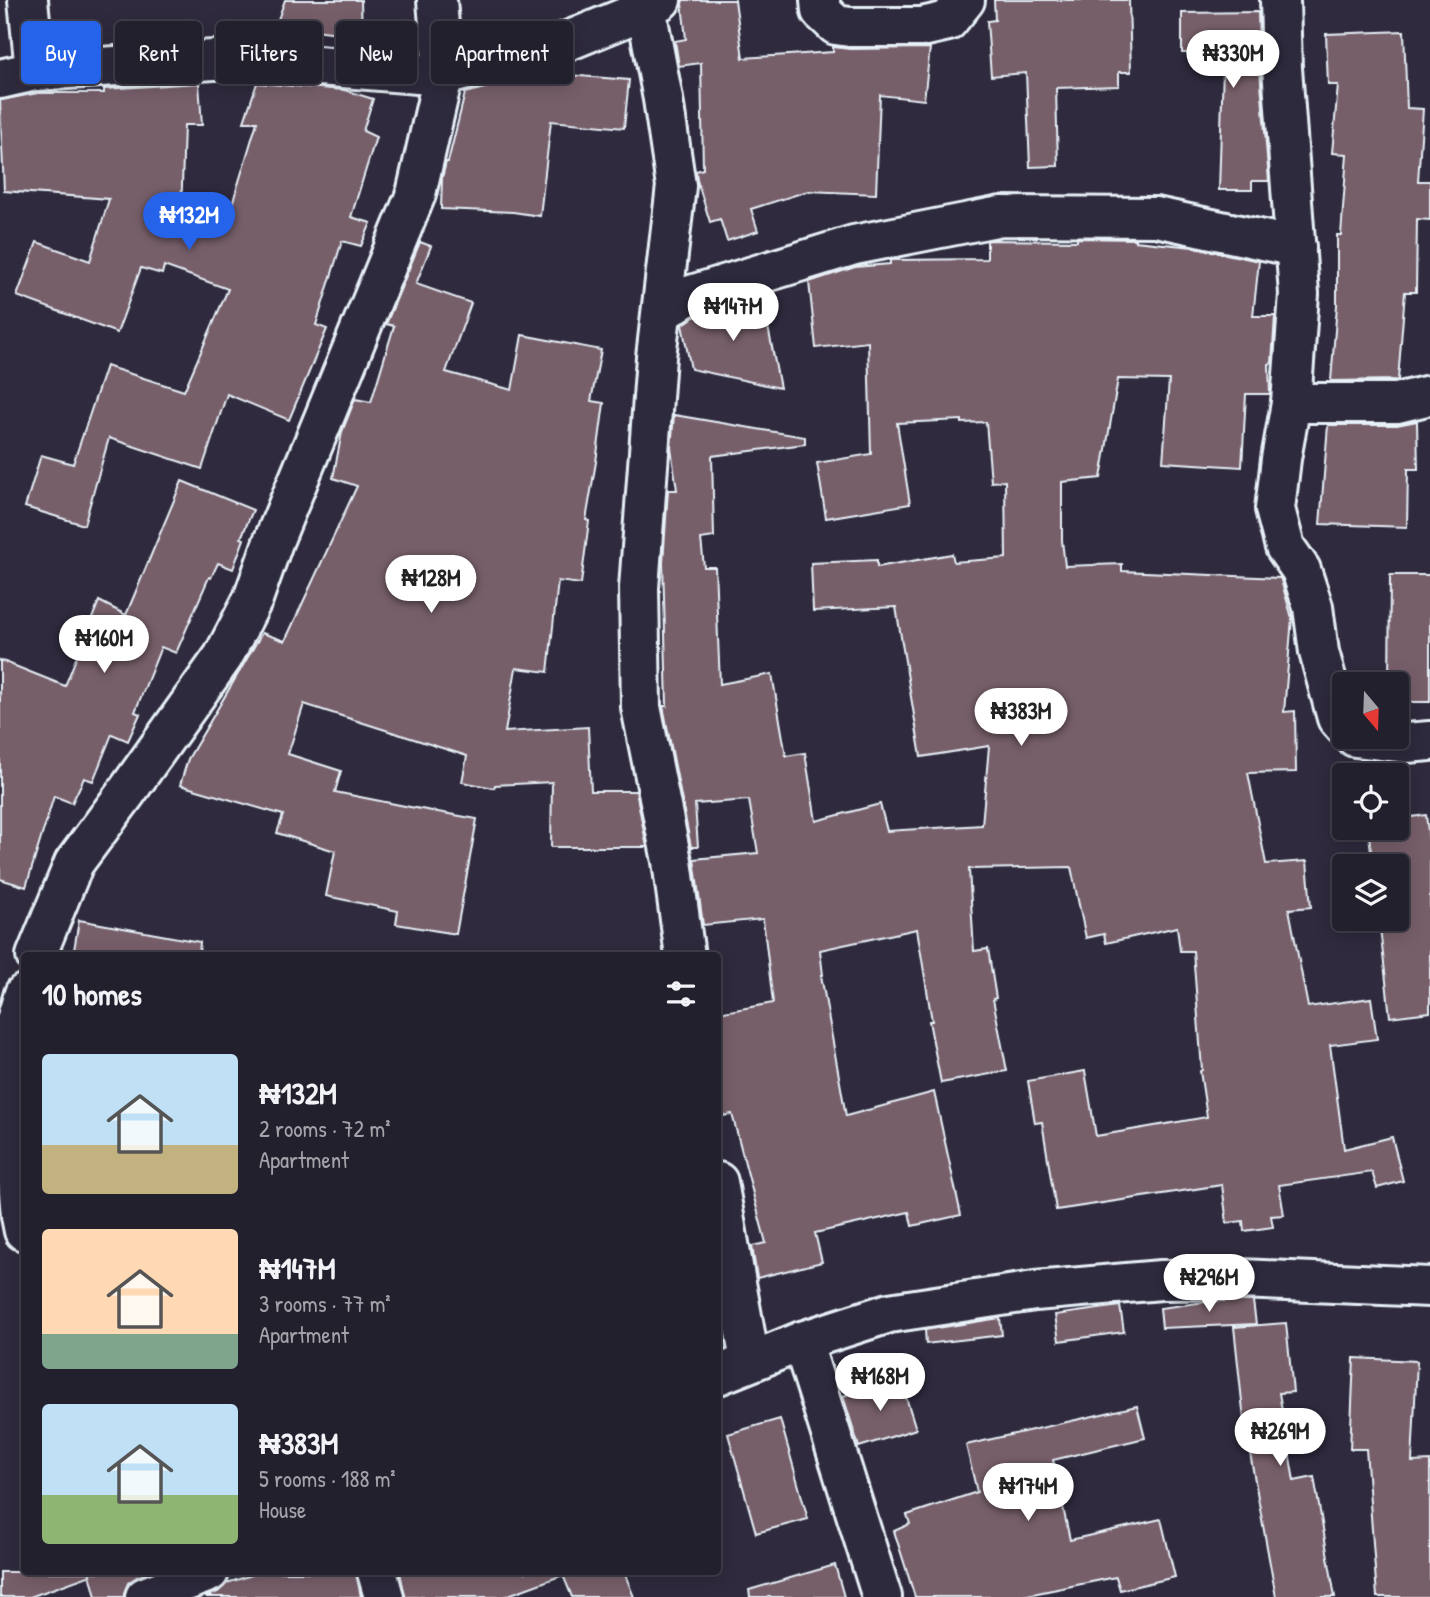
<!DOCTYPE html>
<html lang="en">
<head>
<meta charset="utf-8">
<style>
  :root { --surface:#23202e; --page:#2b2836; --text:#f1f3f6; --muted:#a3a3aa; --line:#403e4a; --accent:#2563eb }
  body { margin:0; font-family:"Patrick Hand",sans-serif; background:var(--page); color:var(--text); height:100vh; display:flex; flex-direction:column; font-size:26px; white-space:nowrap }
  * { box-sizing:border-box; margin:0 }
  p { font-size:23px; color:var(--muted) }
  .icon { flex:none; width:38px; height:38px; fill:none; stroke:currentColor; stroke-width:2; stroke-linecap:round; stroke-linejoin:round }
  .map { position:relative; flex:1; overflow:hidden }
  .side { position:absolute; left:21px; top:952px; width:700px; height:623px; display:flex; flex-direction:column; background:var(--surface); border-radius:7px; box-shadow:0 4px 18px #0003,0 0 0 2px var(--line) }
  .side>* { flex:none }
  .top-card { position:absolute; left:21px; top:21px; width:700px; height:63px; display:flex; gap:14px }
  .needle { width:46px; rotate:161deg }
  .buttons { position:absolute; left:1332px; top:672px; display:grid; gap:14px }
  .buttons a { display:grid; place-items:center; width:77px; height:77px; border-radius:7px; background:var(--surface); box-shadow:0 4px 18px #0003,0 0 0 2px var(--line); font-size:35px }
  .price { position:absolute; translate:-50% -60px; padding:0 16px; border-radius:24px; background:#fff; color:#222; font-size:23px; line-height:46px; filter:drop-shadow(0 2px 4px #0008) }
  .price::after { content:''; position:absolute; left:50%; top:42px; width:21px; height:16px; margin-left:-10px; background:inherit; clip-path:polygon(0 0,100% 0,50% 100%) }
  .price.current { background:var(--accent); color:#fff }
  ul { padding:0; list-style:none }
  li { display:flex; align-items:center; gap:21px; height:175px; padding:0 21px }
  li span { display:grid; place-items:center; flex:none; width:196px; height:140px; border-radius:7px; color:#555 }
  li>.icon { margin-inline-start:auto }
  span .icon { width:84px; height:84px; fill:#fffc; stroke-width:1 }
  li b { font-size:30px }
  h2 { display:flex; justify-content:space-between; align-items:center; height:84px; padding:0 21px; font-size:30px }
  .chip { padding:0 24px; border-radius:7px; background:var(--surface); box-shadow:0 4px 18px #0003,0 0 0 2px var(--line); font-size:24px; line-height:63px }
  .chip.current { background:var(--accent); color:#fff }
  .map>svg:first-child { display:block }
  .building { fill:#775e6a; stroke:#e8f1f8; stroke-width:2 }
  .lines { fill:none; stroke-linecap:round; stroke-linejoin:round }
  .minor-casing { stroke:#e8f1f8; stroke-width:44 }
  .major-casing { stroke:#e8f1f8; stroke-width:44 }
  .minor { stroke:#2f2a3d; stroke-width:38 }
  .major { stroke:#2f2a3d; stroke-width:38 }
</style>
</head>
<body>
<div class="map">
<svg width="1430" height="1597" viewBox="0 0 1430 1597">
  <rect width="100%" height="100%" fill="#2f2a3d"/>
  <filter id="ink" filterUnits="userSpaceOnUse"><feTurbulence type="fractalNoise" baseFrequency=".0143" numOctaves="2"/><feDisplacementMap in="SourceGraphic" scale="14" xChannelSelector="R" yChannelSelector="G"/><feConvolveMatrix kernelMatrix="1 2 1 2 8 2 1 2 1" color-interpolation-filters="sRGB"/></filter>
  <g filter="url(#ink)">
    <!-- building -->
    <g class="building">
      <path d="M285 0H361L362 36 276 25Z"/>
      <path d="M683 0H735L743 58 833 52V47L850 49 930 48 924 100 880 95 876 194 808 191 751 209 758 231 727 241 720 219 710 222 697 180 696 171 703 169 701 63 679 66 675 41 686 39 682 4Z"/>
      <path d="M994 0H1129L1131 72H1119V86L1056 88 1058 166 1030 167 1026 73 991 76 987 21 995 20Z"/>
      <path d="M1258 12 1260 70 1269 181H1252V190H1219L1223 68H1195L1194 53H1182V13Z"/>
      <path d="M1404 31 1407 108 1423 109 1418 181H1430V220L1417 219 1416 292H1405L1398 380 1331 381 1337 305V235H1341L1347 154 1332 153 1338 85H1328L1326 34Z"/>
      <path d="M543 73 629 80 624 128 551 121 540 216 513 212 441 209 442 178 446 162H448L465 93Z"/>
      <path d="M199 83 202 125H184L181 216 207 225 208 233 210 226 224 231 257 122H244L257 83 344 90 373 99 363 131 376 137 351 217 371 223 361 246 342 241 316 325 327 329 289 420 227 394 202 469 109 438 84 525 25 507 41 455 73 464 106 366 184 391 228 289 164 266 162 274 141 268 117 333 17 296 37 242 90 261 109 199 4 191 0 100 38 93H104V89Z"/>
      <path d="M1077 238 1135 239V241L1193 247 1259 261 1253 316H1275L1272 363 1269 364 1270 394H1246L1242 467 1163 462 1169 380 1118 379 1101 478 1062 482V540L1065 566 1122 564V571L1280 578 1281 580 1292 618 1284 712 1295 711 1296 772 1248 773 1266 864 1307 861 1311 907 1289 909 1308 1007 1371 998 1377 1039 1330 1045 1344 1149 1392 1137 1403 1181 1377 1188 1372 1172 1279 1185 1284 1215 1271 1216 1273 1227 1244 1231 1243 1221 1227 1223 1222 1185 1056 1210 1042 1122 1035 1123 1028 1081 1085 1071 1096 1136 1207 1117 1200 1071 1202 1070 1193 951H1180L1177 927 1106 943 1104 934 1086 938 1071 867 969 869 974 951 988 949 996 998 993 999 1007 1071 941 1083 929 1021H932L917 929 820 950 823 975H821L846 1116 934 1092 961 1215 912 1226 909 1212 815 1233 822 1262 757 1278 752 1246 766 1243 732 1114 723 1116 718 1084V1013L773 1003 763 919 703 925 694 859 758 853 749 800 695 804 698 847H691L663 706H667L663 563 668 490H677L671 448 674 415 805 437V444L712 456 714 537 701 539 704 567H715L720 684 772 674 786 756 805 753 816 821 880 804 887 831 982 825 989 746 921 757 896 607 813 611 811 563 877 560V567L952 554 954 562 1006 558 1005 481 991 482 986 422 962 423V420L897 423 910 504 826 518 817 463 871 454 868 342 816 348 809 282 855 267 890 264V260H891L987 259V241L990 240 1077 241Z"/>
      <path d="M420 242 431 246 416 284 471 303 446 372 512 390 522 335 601 350 591 401 604 403 596 462 586 520 589 521 581 584 558 581 548 672 516 668 505 732 588 727 591 791H636L647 847H551L552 782 495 785 494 788 462 782 467 756 304 704 288 754 341 771 335 792 410 807 477 819 456 934 396 924 398 911 326 896 335 851 277 833 283 815 180 785 188 759 262 633 285 641 357 486 333 478 342 432 355 399 371 402 394 326 386 324Z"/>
      <path d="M762 296 780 388 691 369 682 325 694 317Z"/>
      <path d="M1417 421 1418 469H1408L1407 527 1320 524 1328 425H1397Z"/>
      <path d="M182 481 253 510 241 538 244 539 233 569 218 563 211 578 209 577 176 653 161 647 135 712 140 714 128 741 112 734 93 781 84 778 72 803 54 796 26 887 0 879V660L65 686 99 601 126 615Z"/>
      <path d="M1390 575H1430V702H1396V684H1389Z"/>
      <path d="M1426 815 1430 848V1012L1390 1017 1379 919H1396V866H1373L1368 828H1396V819Z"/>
      <path d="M79 920 200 942 199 956H73Z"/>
      <path d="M1213 1301H1253L1256 1324 1162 1328 1160 1308Z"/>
      <path d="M1120 1306 1124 1332 1059 1341 1055 1315Z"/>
      <path d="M1000 1318 1002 1335 926 1344 925 1330Z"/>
      <path d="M1286 1323 1293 1392 1279 1393 1294 1481 1314 1477 1335 1597H1276L1244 1420 1234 1327Z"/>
      <path d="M1354 1358 1417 1361 1412 1462 1430 1461V1597H1377L1366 1449H1350Z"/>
      <path d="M900 1378 916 1429 859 1447 843 1396Z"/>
      <path d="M1137 1406 1145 1438 1053 1460 1070 1540 1161 1519 1175 1577 1120 1590 1116 1577 1018 1597H915L894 1531 910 1524 907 1515 977 1492 966 1445Z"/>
      <path d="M780 1419 808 1519 756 1533 728 1434Z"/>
      <path d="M835 1565 844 1597H750L749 1590Z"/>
      <path d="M0 1572H150L137 1577 128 1583 124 1593V1597H96L90 1574 91 1575 30 1597H0Z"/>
      <path d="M261 1572H356L361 1597H205L218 1592 227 1583Z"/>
      <path d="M400 1572H624L634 1597H572L563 1575 503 1597H405Z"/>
    </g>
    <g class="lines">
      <defs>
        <g id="minor">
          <path d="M28 0 35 71"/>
          <path d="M820 0 821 11 836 25 850 27H922L948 21 965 0"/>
          <path d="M1280 0 1282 68 1299 294 1291 403 1281 459 1275 509 1285 547 1301 570 1313 607 1319 652 1337 718 1344 726"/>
          <path d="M646 9 663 99 676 186 656 357 639 588 641 707 672 861 685 956"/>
          <path d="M0 79 35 71 230 59 443 76 548 49 646 9 661 0"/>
          <path d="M662 312 685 297 854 245 1001 216 1156 217 1296 247"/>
          <path d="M1291 403H1397L1430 395"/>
          <path d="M1355 737 1406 743 1430 741"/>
          <path d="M36 956 74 863 126 793 223 657 253 599 273 542 416 194 443 76 437 0"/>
          <path d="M24 994 13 1031 11 1102 21 1216 24 1231"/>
          <path d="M718 1182 750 1361"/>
          <path d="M802 1341 882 1597"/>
          <path d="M377 1572 384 1597"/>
        </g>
        <g id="major">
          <path d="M718 1375 802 1341 889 1313 1035 1291 1161 1280 1241 1279 1430 1287"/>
          <path d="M145 1597 209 1572"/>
        </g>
      </defs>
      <!-- minor casing -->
      <use href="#minor" class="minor-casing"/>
      <!-- major casing -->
      <use href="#major" class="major-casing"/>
      <!-- minor -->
      <use href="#minor" class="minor"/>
      <!-- major -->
      <use href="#major" class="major"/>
    </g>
  </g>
</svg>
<div class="buttons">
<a><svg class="needle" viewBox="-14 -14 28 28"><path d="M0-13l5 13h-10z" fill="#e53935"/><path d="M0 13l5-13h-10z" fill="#a3a3aa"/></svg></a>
<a><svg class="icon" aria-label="locate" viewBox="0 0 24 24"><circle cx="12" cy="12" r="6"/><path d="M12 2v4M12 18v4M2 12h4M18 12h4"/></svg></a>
<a><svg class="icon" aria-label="layers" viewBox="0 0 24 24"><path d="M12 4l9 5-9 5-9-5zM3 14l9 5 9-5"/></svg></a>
</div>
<b class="price" style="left:1233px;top:90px">₦330M</b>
<b class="price current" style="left:189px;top:252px">₦132M</b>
<b class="price" style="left:733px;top:343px">₦147M</b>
<b class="price" style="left:431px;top:615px">₦128M</b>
<b class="price" style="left:104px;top:675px">₦160M</b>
<b class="price" style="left:1021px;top:748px">₦383M</b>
<b class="price" style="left:1209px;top:1314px">₦296M</b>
<b class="price" style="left:880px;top:1413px">₦168M</b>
<b class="price" style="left:1280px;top:1468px">₦269M</b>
<b class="price" style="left:1028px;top:1523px">₦174M</b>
<div class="top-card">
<a class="chip current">Buy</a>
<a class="chip">Rent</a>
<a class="chip">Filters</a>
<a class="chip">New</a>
<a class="chip">Apartment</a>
</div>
<section class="side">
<h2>10 homes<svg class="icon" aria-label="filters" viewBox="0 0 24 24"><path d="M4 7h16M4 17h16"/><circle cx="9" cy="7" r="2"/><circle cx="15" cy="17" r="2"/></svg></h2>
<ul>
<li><span style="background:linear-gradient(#bfe0f5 65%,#c2b280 0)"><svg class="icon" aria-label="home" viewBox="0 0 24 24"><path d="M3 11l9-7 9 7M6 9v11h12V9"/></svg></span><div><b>₦132M</b><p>2 rooms · 72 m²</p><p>Apartment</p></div></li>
<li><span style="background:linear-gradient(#ffd9b3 75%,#7fa58c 0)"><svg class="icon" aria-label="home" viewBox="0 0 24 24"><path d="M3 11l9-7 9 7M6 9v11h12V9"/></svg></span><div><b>₦147M</b><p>3 rooms · 77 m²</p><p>Apartment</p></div></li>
<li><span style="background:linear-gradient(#bfe0f5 65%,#8fb573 0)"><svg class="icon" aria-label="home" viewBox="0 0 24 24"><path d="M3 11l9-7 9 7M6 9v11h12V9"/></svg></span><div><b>₦383M</b><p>5 rooms · 188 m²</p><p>House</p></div></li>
</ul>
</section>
</div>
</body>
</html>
